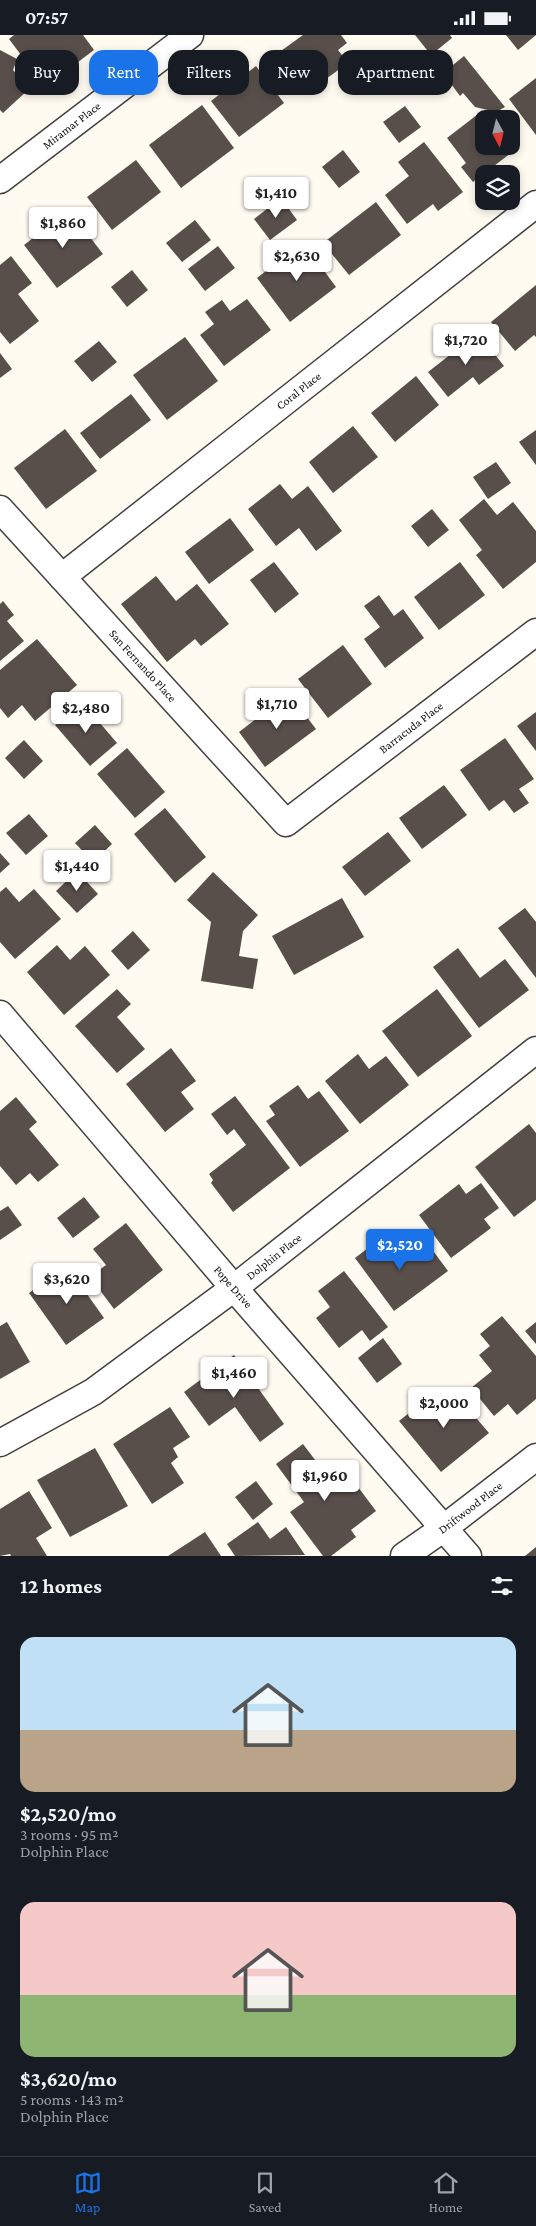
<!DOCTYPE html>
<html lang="en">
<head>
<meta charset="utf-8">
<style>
  :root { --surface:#171b24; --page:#242831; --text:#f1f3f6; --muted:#9ea1a6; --line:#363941; --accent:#1a73e8 }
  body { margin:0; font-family:"Crimson Pro",serif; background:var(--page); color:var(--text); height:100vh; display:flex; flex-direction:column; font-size:19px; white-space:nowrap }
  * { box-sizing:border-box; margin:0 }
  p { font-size:16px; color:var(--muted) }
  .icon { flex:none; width:28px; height:28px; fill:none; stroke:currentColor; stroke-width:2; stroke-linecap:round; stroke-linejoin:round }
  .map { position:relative; height:1521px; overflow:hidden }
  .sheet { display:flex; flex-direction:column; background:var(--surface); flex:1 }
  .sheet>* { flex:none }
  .hud { position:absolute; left:15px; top:15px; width:506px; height:45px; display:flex; gap:10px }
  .needle { width:32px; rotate:173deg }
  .controls { position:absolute; left:475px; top:75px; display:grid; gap:10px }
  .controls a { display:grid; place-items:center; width:45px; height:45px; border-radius:10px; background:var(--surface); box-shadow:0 2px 8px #0003; font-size:25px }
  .price { position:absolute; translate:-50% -42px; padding:0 11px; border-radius:5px; background:#fff; color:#222; font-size:16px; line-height:32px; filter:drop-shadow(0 1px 2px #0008) }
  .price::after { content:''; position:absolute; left:50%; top:30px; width:15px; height:11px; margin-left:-8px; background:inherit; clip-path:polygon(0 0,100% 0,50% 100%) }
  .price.current { background:var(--accent); color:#fff }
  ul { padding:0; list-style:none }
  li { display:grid; align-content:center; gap:10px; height:265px; padding:0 20px }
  li span { display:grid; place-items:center; height:155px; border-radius:15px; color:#555 }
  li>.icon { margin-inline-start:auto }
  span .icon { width:90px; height:90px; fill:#fffc; stroke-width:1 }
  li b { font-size:21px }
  h2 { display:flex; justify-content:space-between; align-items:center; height:60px; padding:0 20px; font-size:21px }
  .chip { padding:0 18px; border-radius:15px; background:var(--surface); box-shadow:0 2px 8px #0003; font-size:18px; line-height:45px }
  .chip.current { background:var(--accent); color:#fff }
  .status { display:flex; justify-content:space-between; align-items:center; height:35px; padding:0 25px; background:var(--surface); direction:ltr }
  .status svg { height:14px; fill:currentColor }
  .menu { display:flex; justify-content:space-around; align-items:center; height:70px; border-top:1px solid var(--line); background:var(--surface); font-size:14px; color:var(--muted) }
  .menu a { display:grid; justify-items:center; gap:2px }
  .menu .current { color:var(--accent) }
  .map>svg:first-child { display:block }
  .building { fill:#584f4b }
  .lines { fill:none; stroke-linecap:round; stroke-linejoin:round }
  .minor-casing { stroke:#424242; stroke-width:29 }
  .minor { stroke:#fff; stroke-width:26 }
  .labels { text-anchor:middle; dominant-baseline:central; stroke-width:5; stroke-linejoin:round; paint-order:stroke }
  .street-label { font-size:12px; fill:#0f0f0f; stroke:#fff }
</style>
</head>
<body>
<div class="status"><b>07:57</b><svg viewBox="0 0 49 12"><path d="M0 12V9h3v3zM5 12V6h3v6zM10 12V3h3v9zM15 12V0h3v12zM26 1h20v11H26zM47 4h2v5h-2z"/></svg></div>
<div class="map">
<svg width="536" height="1521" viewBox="0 0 536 1521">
  <rect width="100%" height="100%" fill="#fffbf1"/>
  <!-- building -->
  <g class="building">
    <path d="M14 0H83L94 15 45 52 9 4Z"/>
    <path d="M303 0H341L347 8 338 15 348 28 323 46 314 34 294 49 274 21Z"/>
    <path d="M415 0H450L452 3 431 20Z"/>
    <path d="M506 0H536L518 15Z"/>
    <path d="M0 15 17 24 13 35 29 54 3 78 0 75Z"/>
    <path d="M464 21 505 72 496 77 475 72 463 58 460 61 443 38Z"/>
    <path d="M256 31 284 68 239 102 211 66Z"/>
    <path d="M536 43V100L509 64Z"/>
    <path d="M202 70 234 113 181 153 149 110Z"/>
    <path d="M405 71 421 92 399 108 383 87Z"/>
    <path d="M482 76 495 79 500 78 504 84H484V111H506L511 118 473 147 461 132 466 128 447 103Z"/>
    <path d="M511 93 518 102 511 108Z"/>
    <path d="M424 107 463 157 438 176 433 169 407 189 385 160 409 141 398 127Z"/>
    <path d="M343 115 360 137 339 153 322 132Z"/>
    <path d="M136 125 161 157 112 195 87 162Z"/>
    <path d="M281 163 297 185 270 205 254 184Z"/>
    <path d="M376 167 401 200 349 240 323 208Z"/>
    <path d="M69 175 103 219 57 253 24 210Z"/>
    <path d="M195 185 211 205 182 227 166 208Z"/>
    <path d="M303 207 336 252 290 287 257 243Z"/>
    <path d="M218 211 235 233 205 256 188 234Z"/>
    <path d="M11 221 32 248 18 259 39 286 10 309 0 297V230Z"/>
    <path d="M132 235 148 255 127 272 111 252Z"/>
    <path d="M536 250V302L534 300 515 316 491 287Z"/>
    <path d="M247 264 271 295 224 331 200 300 214 289 205 277 222 265 230 276Z"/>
    <path d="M478 298 504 331 479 350 473 342 448 362 428 337Z"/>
    <path d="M185 302 218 346 167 385 133 340Z"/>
    <path d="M99 306 117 327 92 347 74 326Z"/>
    <path d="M0 318 12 334 0 343Z"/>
    <path d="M416 341 439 370 395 407 371 378Z"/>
    <path d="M131 359 151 385 100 424 80 398Z"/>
    <path d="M353 391 378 422 333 458 309 427Z"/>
    <path d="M65 394 97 436 46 474 14 433Z"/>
    <path d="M536 395V430L519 407Z"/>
    <path d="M496 427 511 448 488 464 473 442Z"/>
    <path d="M280 449 292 464 308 451 342 496 316 516 299 493 276 511 248 474Z"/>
    <path d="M484 464 497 480 513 467 536 496V527L503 554 476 520 482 515 459 485Z"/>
    <path d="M432 474 449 495 428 512 411 491Z"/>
    <path d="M230 483 254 515 209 549 185 517Z"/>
    <path d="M274 527 299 559 275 578 250 545Z"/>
    <path d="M460 527 485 560 439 595 414 562Z"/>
    <path d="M156 541 176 566 197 549 229 589 201 611 195 604 167 627 121 569Z"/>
    <path d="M379 560 394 581 403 574 424 603 385 633 364 604 380 592 364 571Z"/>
    <path d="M3 566 14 580 7 586 24 606 0 626V569Z"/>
    <path d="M37 604 77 650 35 686 22 670 8 683 0 673V635Z"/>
    <path d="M343 610 372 649 328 683 298 644Z"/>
    <path d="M289 659 316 694 265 732 239 697Z"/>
    <path d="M82 667 117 708 90 731 55 690Z"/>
    <path d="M536 677V716L517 691Z"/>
    <path d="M505 703 534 744 519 754 529 768 514 778 504 765 489 776 460 735Z"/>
    <path d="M24 705 43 726 24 744 5 723Z"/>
    <path d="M127 713 165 757 135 783 97 739Z"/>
    <path d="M444 750 467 780 422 814 399 783Z"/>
    <path d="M165 773 206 822 175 848 134 799Z"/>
    <path d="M29 779 48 801 26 820 6 798Z"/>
    <path d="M95 790 112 809 93 827 75 808Z"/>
    <path d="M388 797 411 826 365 861 342 832Z"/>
    <path d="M0 818 10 829 0 838Z"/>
    <path d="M77 836 98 859 77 878 56 856Z"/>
    <path d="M213 837 258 880 243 896 239 921 258 924 253 954 201 946 211 887 187 865Z"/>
    <path d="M6 852 19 867 34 854 61 884 15 924 0 907V857Z"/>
    <path d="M342 863 364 902 294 940 272 901Z"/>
    <path d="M525 873 536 887V943L498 893Z"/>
    <path d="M133 896 150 915 128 935 111 916Z"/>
    <path d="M57 910 70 925 85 911 110 940 64 980 27 937Z"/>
    <path d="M458 913 480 943 505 924 529 955 479 993 433 932Z"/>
    <path d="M117 954 131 969 117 982 145 1014 117 1038 75 991Z"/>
    <path d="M437 954 472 1001 418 1042 382 996Z"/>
    <path d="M171 1013 196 1046 181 1057 194 1074 165 1097 126 1049Z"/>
    <path d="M358 1019 369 1034 386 1021 409 1050 360 1089 325 1046Z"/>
    <path d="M298 1050 308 1064 319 1056 349 1096 300 1132 266 1086 275 1080 269 1071Z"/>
    <path d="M235 1061 290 1133 233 1177 211 1148 213 1145 209 1139 246 1110 234 1094 227 1100 211 1079Z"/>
    <path d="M16 1062 37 1087 29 1094 59 1130 38 1147 30 1138 16 1150 0 1131V1076Z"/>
    <path d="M529 1089 536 1098V1165L514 1182 475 1132Z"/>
    <path d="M481 1148 499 1173 484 1184 491 1193 451 1223 419 1180 459 1149 466 1159Z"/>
    <path d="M84 1162 100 1182 73 1203 57 1183Z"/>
    <path d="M8 1171 22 1190 0 1205V1176Z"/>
    <path d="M126 1188 163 1235 114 1274 90 1242 106 1230 93 1214Z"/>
    <path d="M385 1200 405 1227 428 1209 448 1236 394 1276 355 1223Z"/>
    <path d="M67 1231 104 1283 66 1310 29 1258Z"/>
    <path d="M344 1236 388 1292 370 1306 362 1295 339 1313 316 1283 330 1272 318 1256Z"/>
    <path d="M502 1281 536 1321V1364L517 1380 508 1369 494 1381 471 1353 492 1336 479 1320 490 1311 480 1299Z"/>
    <path d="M7 1287 30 1327 0 1344V1291Z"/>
    <path d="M536 1287V1309L525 1296Z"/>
    <path d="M383 1303 402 1329 377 1348 358 1323Z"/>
    <path d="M234 1320 284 1389 260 1407 235 1372 209 1391 184 1357Z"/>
    <path d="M439 1354 452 1370 460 1364 489 1398 441 1437 399 1386Z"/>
    <path d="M170 1372 190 1402 173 1413 178 1422 171 1428 184 1448 152 1469 113 1409Z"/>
    <path d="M303 1409 325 1438 343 1445 349 1440 376 1476 351 1495 356 1502 331 1521H323L290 1477 304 1467 276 1429Z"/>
    <path d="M95 1413 128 1471 70 1502 37 1445Z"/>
    <path d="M256 1446 273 1469 253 1485 235 1462Z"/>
    <path d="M29 1456 52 1493 36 1503 47 1521H11L10 1519 0 1521V1474Z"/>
    <path d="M258 1487 270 1504 286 1492 305 1520 235 1521 227 1509Z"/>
    <path d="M205 1497 221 1521H168Z"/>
    <path d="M536 1512V1521H525Z"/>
  </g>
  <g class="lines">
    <defs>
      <g id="minor">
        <path id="s1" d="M0 145 190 0"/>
        <path id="s2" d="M0 474 286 788 536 597"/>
        <path id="s3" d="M62 542 536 169"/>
        <path id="s4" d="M0 979 234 1253 468 1521"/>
        <path id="s5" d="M0 1408 93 1357 234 1253 536 1015"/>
        <path id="s6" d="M404 1521 444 1493 536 1422"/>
      </g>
    </defs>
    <!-- minor casing -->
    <use href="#minor" class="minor-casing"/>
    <!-- minor -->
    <use href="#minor" class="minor"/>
  </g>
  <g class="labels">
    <!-- street labels -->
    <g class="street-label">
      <text stroke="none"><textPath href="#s1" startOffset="90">Miramar Place</textPath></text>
      <text stroke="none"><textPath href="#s3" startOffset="301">Coral Place</textPath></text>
      <text stroke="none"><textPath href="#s2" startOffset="212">San Fernando Place</textPath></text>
      <text stroke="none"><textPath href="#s2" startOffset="582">Barracuda Place</textPath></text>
      <text stroke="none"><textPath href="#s5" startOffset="332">Dolphin Place</textPath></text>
      <text stroke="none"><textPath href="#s4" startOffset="359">Pope Drive</textPath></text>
      <text stroke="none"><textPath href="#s6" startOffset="82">Driftwood Place</textPath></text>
    </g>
  </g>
</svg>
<div class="controls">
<a><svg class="needle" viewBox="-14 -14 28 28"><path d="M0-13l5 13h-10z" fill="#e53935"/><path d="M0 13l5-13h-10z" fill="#9ea1a6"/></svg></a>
<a><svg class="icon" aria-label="layers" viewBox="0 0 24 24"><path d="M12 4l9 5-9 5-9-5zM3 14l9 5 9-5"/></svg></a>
</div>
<b class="price" style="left:276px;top:184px">$1,410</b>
<b class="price" style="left:63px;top:214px">$1,860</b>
<b class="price" style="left:297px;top:247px">$2,630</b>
<b class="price" style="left:466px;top:331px">$1,720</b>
<b class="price" style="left:277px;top:695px">$1,710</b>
<b class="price" style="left:86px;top:699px">$2,480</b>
<b class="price" style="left:77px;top:857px">$1,440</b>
<b class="price current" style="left:400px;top:1236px">$2,520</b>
<b class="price" style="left:67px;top:1270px">$3,620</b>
<b class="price" style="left:234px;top:1364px">$1,460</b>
<b class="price" style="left:444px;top:1394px">$2,000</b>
<b class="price" style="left:325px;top:1467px">$1,960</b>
<div class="hud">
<a class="chip">Buy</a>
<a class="chip current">Rent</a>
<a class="chip">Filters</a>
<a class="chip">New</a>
<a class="chip">Apartment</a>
</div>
</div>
<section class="sheet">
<h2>12 homes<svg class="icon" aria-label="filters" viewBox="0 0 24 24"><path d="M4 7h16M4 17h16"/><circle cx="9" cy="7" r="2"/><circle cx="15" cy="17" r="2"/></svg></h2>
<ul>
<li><span style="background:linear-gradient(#bfe0f5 60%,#b9a48a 0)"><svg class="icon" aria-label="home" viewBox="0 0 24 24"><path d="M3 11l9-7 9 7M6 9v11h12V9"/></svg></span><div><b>$2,520/mo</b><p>3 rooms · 95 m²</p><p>Dolphin Place</p></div></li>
<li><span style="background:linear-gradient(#f6c9c9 60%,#8fb573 0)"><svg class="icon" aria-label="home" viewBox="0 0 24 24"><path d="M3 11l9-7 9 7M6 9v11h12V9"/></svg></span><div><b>$3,620/mo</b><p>5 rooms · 143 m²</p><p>Dolphin Place</p></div></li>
</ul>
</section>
<nav class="menu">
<a class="current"><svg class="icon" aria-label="map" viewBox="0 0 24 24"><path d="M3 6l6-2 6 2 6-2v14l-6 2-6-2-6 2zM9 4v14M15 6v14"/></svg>Map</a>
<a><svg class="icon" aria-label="saved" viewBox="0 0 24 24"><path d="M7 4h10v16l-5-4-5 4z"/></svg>Saved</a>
<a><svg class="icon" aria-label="home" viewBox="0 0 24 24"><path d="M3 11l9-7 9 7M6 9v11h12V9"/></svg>Home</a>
</nav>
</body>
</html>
